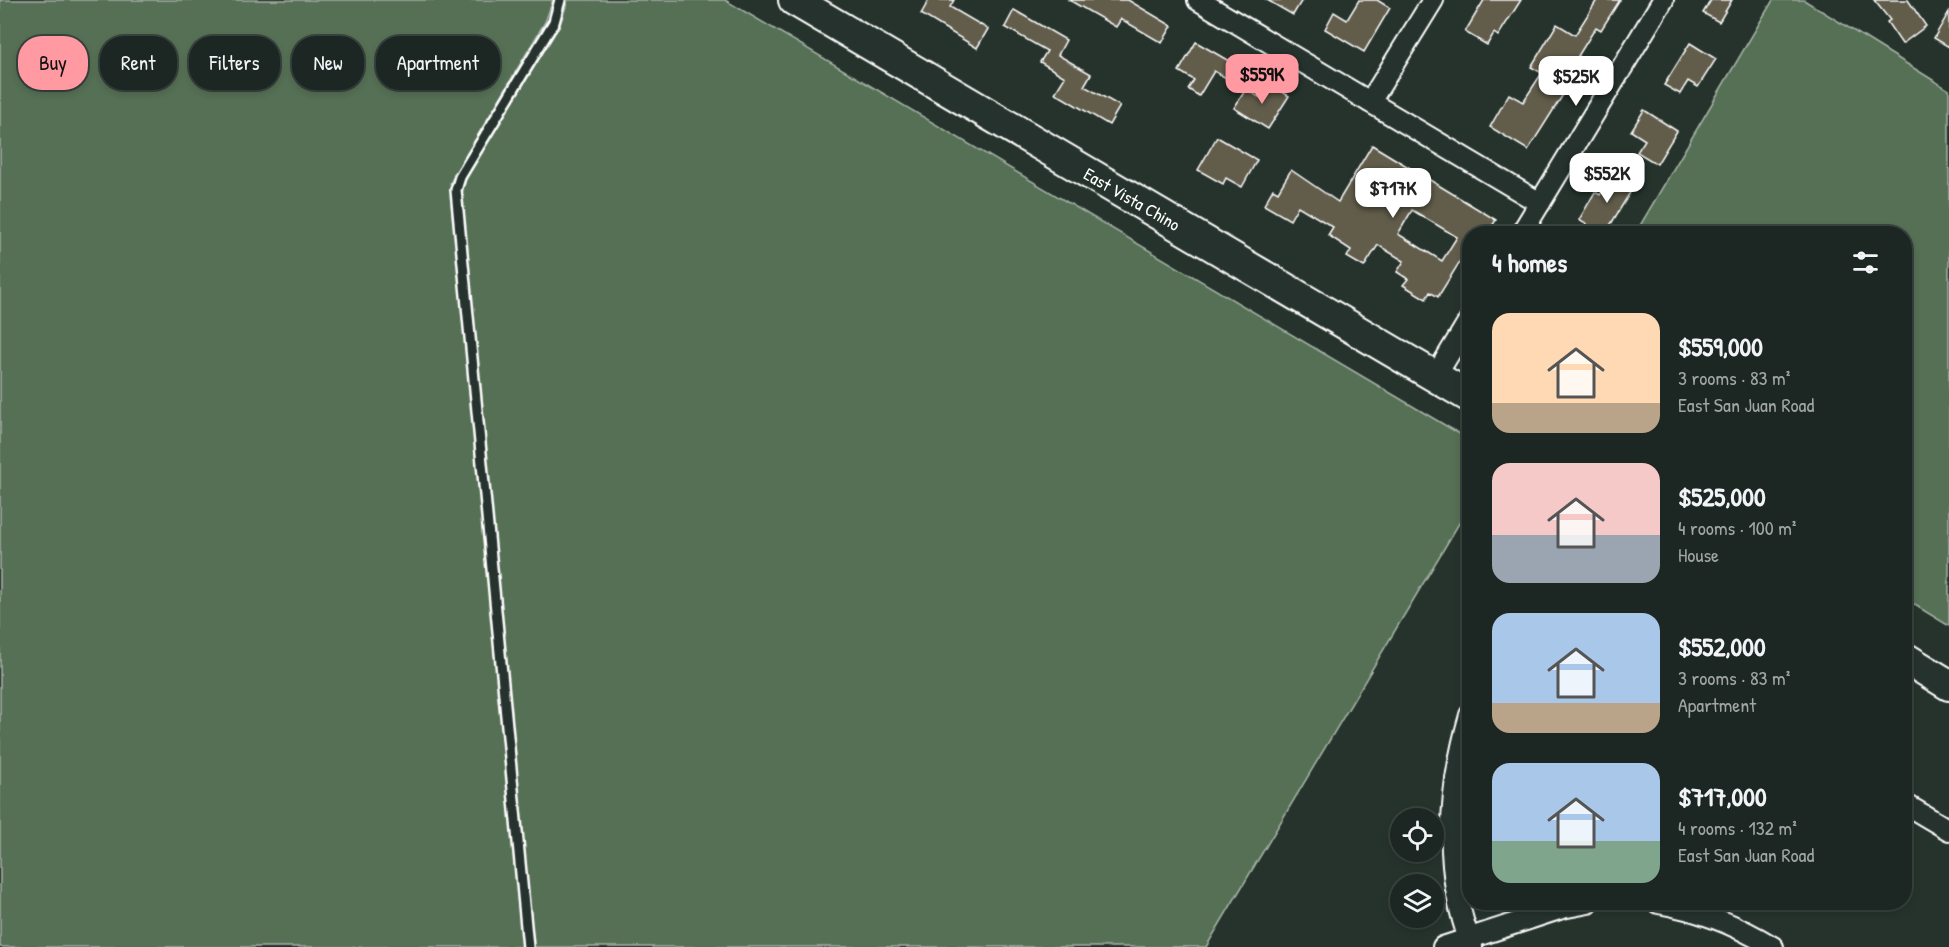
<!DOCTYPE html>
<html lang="en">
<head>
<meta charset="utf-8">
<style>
  :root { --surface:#1c2622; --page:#252e2a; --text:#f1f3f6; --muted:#a0a5a5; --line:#3a4340; --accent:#ff9aa2 }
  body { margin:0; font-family:"Patrick Hand",sans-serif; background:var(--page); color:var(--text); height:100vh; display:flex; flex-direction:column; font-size:22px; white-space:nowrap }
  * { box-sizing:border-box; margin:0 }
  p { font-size:20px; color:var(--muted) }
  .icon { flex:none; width:33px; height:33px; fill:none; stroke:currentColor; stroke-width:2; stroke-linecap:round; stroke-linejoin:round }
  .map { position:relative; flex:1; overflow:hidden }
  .side { position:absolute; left:1462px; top:226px; width:450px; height:684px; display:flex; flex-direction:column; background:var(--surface); border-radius:24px; box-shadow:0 3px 9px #0003,0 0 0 2px var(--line) }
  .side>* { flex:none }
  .top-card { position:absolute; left:18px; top:36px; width:570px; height:54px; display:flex; gap:12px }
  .controls { position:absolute; left:1390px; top:808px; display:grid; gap:12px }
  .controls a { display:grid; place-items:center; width:54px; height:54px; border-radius:50%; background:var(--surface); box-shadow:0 3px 9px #0003,0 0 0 2px var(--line); font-size:30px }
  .price { position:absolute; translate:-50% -51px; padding:0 14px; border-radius:12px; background:#fff; color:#222; font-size:20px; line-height:39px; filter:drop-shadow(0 2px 3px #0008) }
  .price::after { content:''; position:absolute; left:50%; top:36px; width:18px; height:14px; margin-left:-9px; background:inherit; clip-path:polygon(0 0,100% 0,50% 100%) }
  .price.active { background:var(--accent); color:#111 }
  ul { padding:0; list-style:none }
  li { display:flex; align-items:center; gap:18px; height:150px; padding:0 30px }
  li span { display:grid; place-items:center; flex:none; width:168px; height:120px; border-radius:18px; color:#555 }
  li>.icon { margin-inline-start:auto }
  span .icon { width:72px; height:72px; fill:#fffc; stroke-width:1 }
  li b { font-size:26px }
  h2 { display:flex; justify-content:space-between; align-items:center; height:72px; padding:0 30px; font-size:26px }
  .tag { padding:0 21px; border-radius:24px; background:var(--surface); box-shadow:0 3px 9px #0003,0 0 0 2px var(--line); font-size:21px; line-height:54px }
  .tag.active { background:var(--accent); color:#111 }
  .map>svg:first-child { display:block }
  .green { fill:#556f55; stroke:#aab7aa; stroke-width:1.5 }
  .building { fill:#625d4b; stroke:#fff; stroke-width:1.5; fill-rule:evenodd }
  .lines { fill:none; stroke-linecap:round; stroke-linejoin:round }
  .service-casing { stroke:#fff; stroke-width:14 }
  .minor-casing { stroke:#fff; stroke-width:24 }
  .primary-casing { stroke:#fff; stroke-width:34 }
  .service { stroke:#26332d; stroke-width:9 }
  .minor { stroke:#26332d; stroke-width:20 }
  .primary { stroke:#26332d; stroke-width:30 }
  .labels { text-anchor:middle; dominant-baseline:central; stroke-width:4.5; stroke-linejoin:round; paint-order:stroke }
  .street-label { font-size:18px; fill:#fff; stroke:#26332d }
</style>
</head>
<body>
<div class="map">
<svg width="1949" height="947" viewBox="0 0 1949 947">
  <rect width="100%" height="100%" fill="#26332d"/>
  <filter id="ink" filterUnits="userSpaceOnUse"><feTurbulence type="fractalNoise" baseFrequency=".0167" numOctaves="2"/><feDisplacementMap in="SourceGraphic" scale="12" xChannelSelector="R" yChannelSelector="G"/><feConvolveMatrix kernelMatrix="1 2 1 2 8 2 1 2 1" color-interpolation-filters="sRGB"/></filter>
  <g filter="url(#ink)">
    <!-- green -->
    <g class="green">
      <path d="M0 0H553L545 22 450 183 462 193 467 176 560 25 568 0H725L1470 440V505L1206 947H0Z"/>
      <path d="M1773 0H1804L1949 90V626L1905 599V234H1635Z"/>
    </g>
    <!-- building -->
    <g class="building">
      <path d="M929 0H954L950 7 988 29 977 48 921 14Z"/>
      <path d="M1069 0H1128L1172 26 1162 43 1121 19 1116 27Z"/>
      <path d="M1267 0H1302L1293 15Z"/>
      <path d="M1359 0H1377L1390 8 1364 52 1325 29 1334 12 1347 20Z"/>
      <path d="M1484 0H1521L1498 36 1494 33 1487 45 1465 32Z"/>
      <path d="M1597 0H1620L1601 30 1596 27 1578 56 1585 60 1528 150 1490 127 1509 94 1523 102 1542 73 1531 67 1557 24 1575 35Z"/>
      <path d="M1711 0H1732L1719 22 1703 13Z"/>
      <path d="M1874 0H1908L1926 26 1902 44 1887 22 1890 20Z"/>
      <path d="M1014 10 1066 40 1058 55 1091 74 1084 86 1120 106 1109 125 1055 93 1065 77 1040 62 1047 51 1005 27Z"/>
      <path d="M1949 12V47L1934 38Z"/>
      <path d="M1196 42 1236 65 1228 79 1214 71 1199 96 1188 89 1194 80 1179 71Z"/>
      <path d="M1690 43 1716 59 1698 87 1688 81 1680 94 1664 85Z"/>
      <path d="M1268 83 1289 96 1268 129 1234 108 1246 89 1259 97Z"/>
      <path d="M1644 110 1677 131 1657 164 1637 152 1645 140 1631 131Z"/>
      <path d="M1217 137 1257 160 1242 187 1226 178 1223 184 1198 170Z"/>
      <path d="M1372 145 1496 220 1487 234H1470V264L1462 258 1438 297 1430 292 1426 299 1403 285 1408 279 1397 272 1404 261 1378 245 1364 267 1347 257 1351 250 1328 235 1333 227 1298 206 1290 220 1264 205 1273 189 1278 192 1291 170 1338 202ZM1412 210 1457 237 1442 261 1398 234Z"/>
      <path d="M1613 173 1634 186 1605 234H1602L1579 220 1595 192 1600 195Z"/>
    </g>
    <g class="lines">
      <defs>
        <path id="service" d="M528 947 456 190 460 177 554 22 560 0"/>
        <g id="minor">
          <path d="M1198 0 1540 203"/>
          <path d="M1370 102 1433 0"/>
          <path d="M1521 234 1663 0"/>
          <path d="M1435 377 1470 319"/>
          <path d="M1470 715C1448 792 1442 871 1472 947"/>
          <path d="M1905 804 1949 830"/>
          <path d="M1658 903C1700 910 1737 925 1773 947"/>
          <path d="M1443 947 1562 908 1588 903"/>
        </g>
        <g id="primary">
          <path d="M794 0 1470 397"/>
          <path d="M1905 658 1949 685"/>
        </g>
      </defs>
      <!-- service casing -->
      <use href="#service" class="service-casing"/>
      <!-- minor casing -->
      <use href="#minor" class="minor-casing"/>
      <!-- primary casing -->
      <use href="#primary" class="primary-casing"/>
      <!-- service -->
      <use href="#service" class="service"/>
      <!-- minor -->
      <use href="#minor" class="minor"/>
      <!-- primary -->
      <use href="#primary" class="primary"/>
    </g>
  </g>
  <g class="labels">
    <!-- street labels -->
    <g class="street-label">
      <text transform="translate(1132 199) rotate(30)">East Vista Chino</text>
    </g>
  </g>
</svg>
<div class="controls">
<a><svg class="icon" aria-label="locate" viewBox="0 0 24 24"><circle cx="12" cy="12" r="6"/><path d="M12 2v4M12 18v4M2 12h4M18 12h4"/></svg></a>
<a><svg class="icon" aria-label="layers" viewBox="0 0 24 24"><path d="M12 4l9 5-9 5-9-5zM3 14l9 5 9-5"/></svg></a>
</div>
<b class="price active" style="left:1262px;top:105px">$559K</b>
<b class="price" style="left:1576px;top:107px">$525K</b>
<b class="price" style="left:1607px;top:204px">$552K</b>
<b class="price" style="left:1393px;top:219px">$717K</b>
<div class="top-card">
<a class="tag active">Buy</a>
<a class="tag">Rent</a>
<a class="tag">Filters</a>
<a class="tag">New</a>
<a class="tag">Apartment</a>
</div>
<section class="side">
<h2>4 homes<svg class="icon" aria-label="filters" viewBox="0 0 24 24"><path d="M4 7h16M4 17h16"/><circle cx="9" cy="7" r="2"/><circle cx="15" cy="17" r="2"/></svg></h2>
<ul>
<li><span style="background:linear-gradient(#ffd9b3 75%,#b9a48a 0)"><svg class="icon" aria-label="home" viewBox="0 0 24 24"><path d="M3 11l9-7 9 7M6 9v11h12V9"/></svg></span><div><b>$559,000</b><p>3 rooms · 83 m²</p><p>East San Juan Road</p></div></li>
<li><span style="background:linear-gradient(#f6c9c9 60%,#9aa5b1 0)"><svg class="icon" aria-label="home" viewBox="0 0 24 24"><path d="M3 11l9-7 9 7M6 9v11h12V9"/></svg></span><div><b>$525,000</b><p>4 rooms · 100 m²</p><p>House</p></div></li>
<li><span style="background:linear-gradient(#a9c7e8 75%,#b9a48a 0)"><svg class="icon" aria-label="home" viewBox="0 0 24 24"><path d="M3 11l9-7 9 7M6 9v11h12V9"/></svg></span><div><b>$552,000</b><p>3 rooms · 83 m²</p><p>Apartment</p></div></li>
<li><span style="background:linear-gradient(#a9c7e8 65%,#7fa58c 0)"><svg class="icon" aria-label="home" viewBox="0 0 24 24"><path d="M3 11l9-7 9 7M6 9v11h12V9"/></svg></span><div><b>$717,000</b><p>4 rooms · 132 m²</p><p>East San Juan Road</p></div></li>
</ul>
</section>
</div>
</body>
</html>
